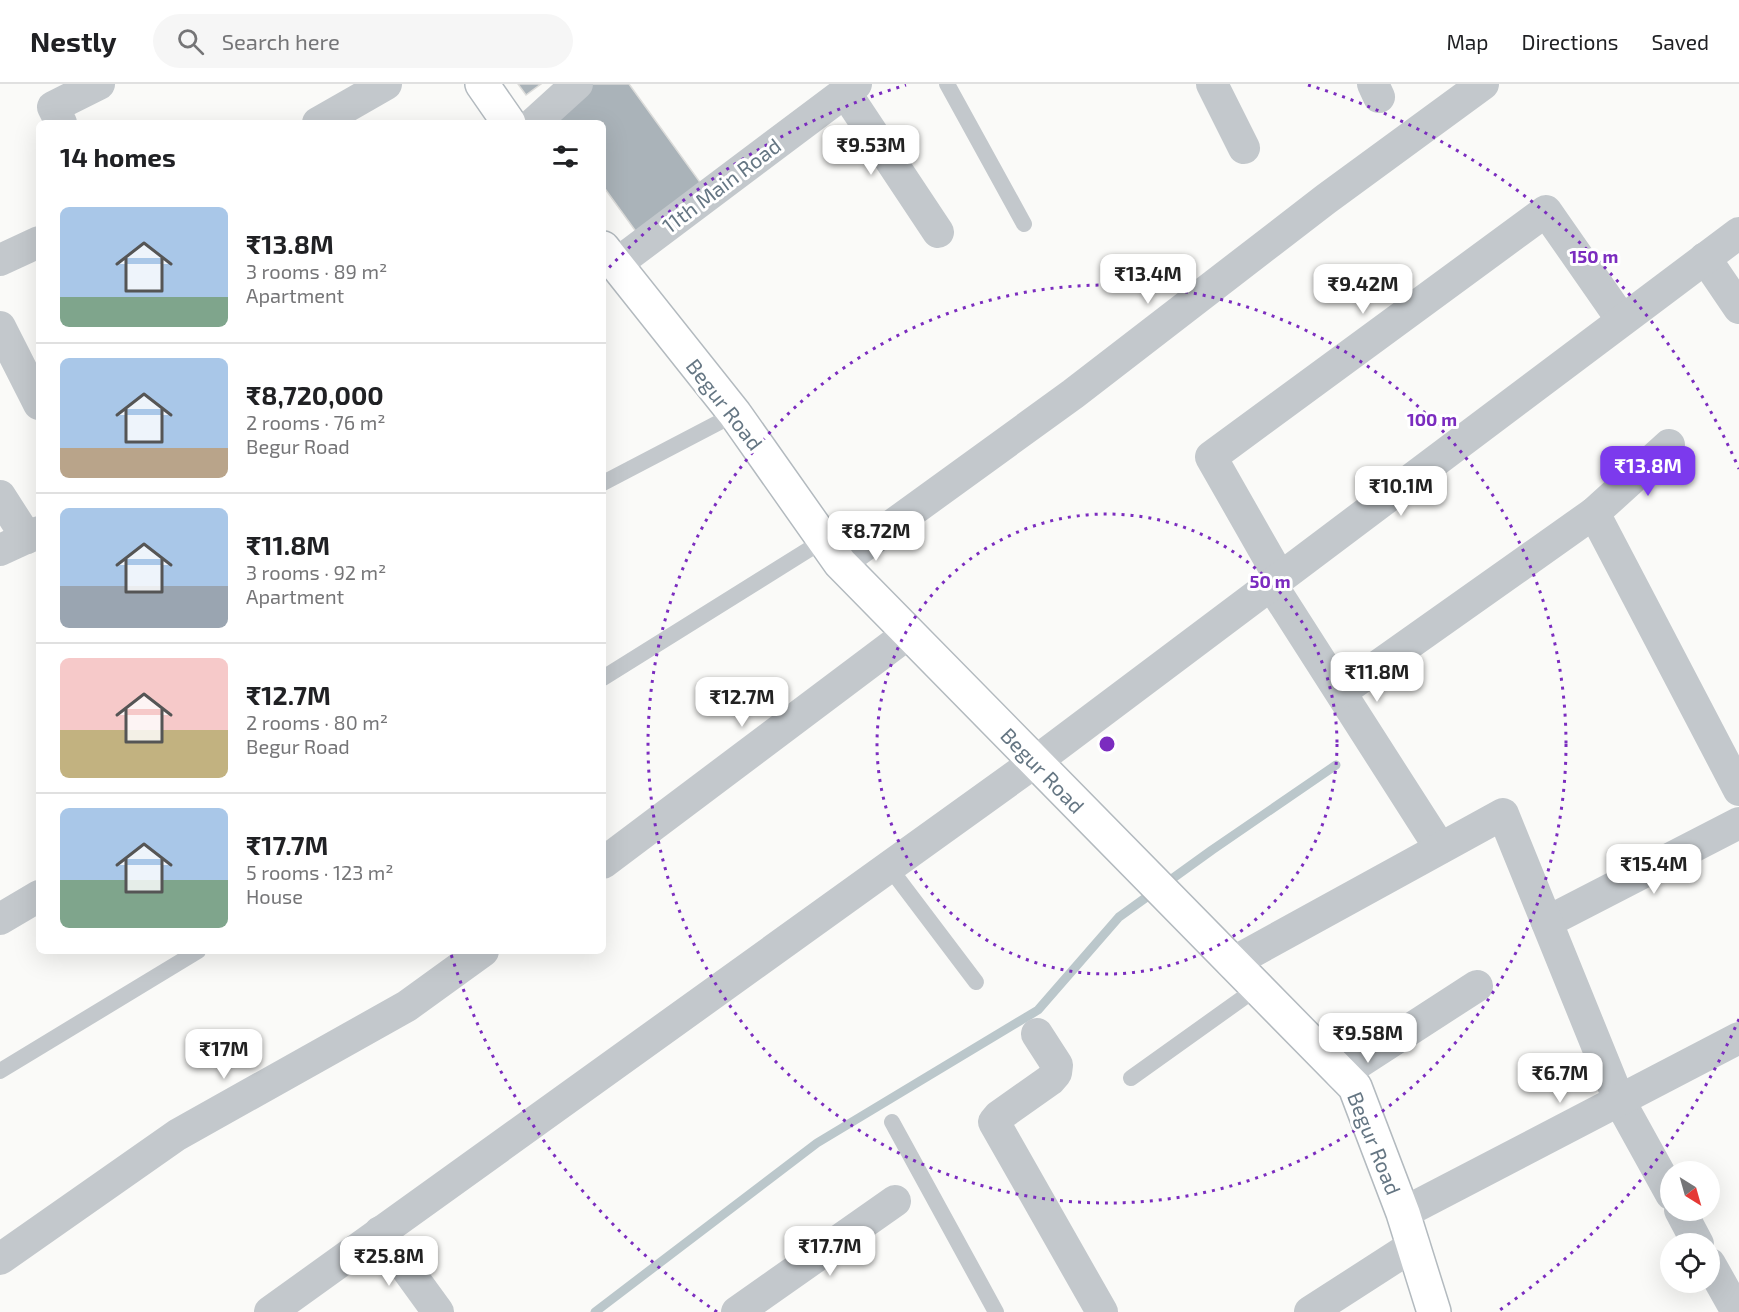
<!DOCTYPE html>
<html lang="en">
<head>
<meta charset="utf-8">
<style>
  :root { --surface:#fff; --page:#f6f6f6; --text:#202124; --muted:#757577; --line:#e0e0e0; --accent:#7c3aed }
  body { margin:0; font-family:"Exo 2",sans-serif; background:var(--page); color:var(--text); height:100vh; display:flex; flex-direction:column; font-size:22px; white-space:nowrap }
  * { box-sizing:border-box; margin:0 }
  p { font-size:20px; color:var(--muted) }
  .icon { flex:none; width:33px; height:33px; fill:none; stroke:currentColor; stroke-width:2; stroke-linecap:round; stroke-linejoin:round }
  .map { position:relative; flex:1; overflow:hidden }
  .details { position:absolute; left:36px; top:36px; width:570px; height:834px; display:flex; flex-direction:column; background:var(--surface); border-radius:9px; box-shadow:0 6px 24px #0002 }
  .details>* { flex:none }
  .needle { width:39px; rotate:143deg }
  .tools { position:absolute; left:1660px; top:1077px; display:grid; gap:12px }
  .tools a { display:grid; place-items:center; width:60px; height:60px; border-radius:50%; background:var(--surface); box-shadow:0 6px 24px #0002; font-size:30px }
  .price { position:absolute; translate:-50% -51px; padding:0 14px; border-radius:12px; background:#fff; color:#222; font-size:20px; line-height:39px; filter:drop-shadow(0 2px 3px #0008) }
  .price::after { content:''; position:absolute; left:50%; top:36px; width:18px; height:14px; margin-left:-9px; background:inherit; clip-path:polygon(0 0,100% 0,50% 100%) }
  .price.on { background:var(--accent); color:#fff }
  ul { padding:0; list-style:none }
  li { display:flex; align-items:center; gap:18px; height:150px; padding:0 24px }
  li+li { border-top:2px solid var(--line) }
  li span { display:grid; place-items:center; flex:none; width:168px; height:120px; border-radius:9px; color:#555 }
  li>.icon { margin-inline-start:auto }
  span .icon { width:72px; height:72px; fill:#fffc; stroke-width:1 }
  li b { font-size:26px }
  h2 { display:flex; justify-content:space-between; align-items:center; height:72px; padding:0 24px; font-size:26px }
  header { display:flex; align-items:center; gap:36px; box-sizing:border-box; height:84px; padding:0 30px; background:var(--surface); border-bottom:2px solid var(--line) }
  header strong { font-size:28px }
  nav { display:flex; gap:33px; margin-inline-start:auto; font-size:21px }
  .search { width:420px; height:54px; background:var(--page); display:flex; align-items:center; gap:15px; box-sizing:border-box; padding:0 21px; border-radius:33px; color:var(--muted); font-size:22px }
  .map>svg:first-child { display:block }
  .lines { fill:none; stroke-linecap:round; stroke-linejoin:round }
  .stream { stroke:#bbc7cb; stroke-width:9 }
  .building { fill:#aab3b9; stroke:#dcdcda; stroke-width:1.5 }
  .secondary-casing { stroke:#b3babf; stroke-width:36 }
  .lane { stroke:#c3c8cc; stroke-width:16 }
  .street { stroke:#c3c8cc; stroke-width:32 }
  .secondary { stroke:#fff; stroke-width:33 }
  .ring { fill:none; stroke:#7b2cbf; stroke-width:3; stroke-dasharray:3 6 }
  .labels { text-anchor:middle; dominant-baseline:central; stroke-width:6; stroke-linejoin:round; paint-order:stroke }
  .street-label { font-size:21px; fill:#657683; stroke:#fff }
  .centre { fill:#7b2cbf; stroke:#fff; stroke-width:3 }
  .ring-label { font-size:18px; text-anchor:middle; font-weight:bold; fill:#7b2cbf; stroke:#fff; stroke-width:6; stroke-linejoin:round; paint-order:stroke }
</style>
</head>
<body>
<header>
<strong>Nestly</strong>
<div class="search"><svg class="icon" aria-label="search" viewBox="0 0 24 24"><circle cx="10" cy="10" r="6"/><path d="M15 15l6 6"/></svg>Search here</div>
<nav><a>Map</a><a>Directions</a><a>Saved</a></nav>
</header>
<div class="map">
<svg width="1739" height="1228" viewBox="0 0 1739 1228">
  <rect width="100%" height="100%" fill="#fafaf8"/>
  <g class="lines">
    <!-- stream -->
    <path class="stream" d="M595 1228 817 1059 1038 926 1119 833 1212 766 1336 681"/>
  </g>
  <!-- building -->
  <g class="building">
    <path d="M518 0H541L526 11Z"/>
    <path d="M591 0H629L702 101 637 149 603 102V39H557L550 29Z"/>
  </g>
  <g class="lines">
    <defs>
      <g id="secondary">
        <path d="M482 0 509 39"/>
        <path d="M603 164 735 330 840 479 1355 1003 1403 1129 1434 1228"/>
      </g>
    </defs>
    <!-- secondary casing -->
    <use href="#secondary" class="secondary-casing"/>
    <!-- lane -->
    <g class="lane">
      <path d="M947 0 1024 140"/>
      <path d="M603 399 735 330"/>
      <path d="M603 594 824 456"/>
      <path d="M889 783 976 898"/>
      <path d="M0 987 198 867"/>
      <path d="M1131 994 1257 904"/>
      <path d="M892 1038 996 1228"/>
    </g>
    <!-- street -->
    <g class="street">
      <path d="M1212 0 1244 64"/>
      <path d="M1373 0 1379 13"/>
      <path d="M845 8 938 148"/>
      <path d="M61 39 53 23 99 0"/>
      <path d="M318 39 386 0"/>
      <path d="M534 39 577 0"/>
      <path d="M1705 174 1739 224"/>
      <path d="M0 176 39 158"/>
      <path d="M615 181 856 0"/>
      <path d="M0 243 39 320"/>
      <path d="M0 412 27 454"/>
      <path d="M1594 429 1669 361"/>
      <path d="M0 466 39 448"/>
      <path d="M840 479 1073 310 1326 115 1483 0"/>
      <path d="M1280 494 1211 373 1546 127 1622 236"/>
      <path d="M1271 500 1440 764"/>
      <path d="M1341 608 1594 429 1739 706"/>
      <path d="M603 779 909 549"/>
      <path d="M0 835 39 812"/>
      <path d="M1547 838 1739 739"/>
      <path d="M1232 879 1503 730 1619 1016 1671 1110"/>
      <path d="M1037 950 1057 981 1056 989 1050 996 999 1032 994 1038 1102 1228"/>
      <path d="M1341 990 1477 902"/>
      <path d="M1680 1126 1698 1160"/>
      <path d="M1403 1129 1739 954"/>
      <path d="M380 1148 438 1228"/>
      <path d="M0 1175 177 1051 407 922 483 867"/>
      <path d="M1710 1180 1737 1228"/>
      <path d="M270 1228 1035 678 1739 149"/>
      <path d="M737 1228 895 1117"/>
      <path d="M1310 1228 1414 1161"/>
    </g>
    <!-- secondary -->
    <use href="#secondary" class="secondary"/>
  </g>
  <!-- distance rings -->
  <g class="ring">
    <circle cx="1107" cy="660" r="230"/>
    <circle cx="1107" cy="660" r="459"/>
    <path d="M1739 935A689 689 0 0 1 1497 1228M717 1228A689 689 0 0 1 450 867M603 190A689 689 0 0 1 906 1M1308 1A689 689 0 0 1 1739 385"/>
  </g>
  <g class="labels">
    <!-- street labels -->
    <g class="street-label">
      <text transform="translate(721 101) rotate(-37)">11th Main Road</text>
      <text transform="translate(725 320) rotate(52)">Begur Road</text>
      <text transform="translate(1043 686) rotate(46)">Begur Road</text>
      <text transform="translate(1375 1059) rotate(68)">Begur Road</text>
    </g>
  </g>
  <circle cx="1107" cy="660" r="9" class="centre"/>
  <g class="ring-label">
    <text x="1594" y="179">150 m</text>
    <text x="1432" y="342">100 m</text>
    <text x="1270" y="504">50 m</text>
  </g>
</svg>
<div class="tools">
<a><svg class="needle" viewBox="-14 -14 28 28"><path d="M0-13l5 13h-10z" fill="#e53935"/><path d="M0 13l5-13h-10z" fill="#757577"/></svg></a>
<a><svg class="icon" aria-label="locate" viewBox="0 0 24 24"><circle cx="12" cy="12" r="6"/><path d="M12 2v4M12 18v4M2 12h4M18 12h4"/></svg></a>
</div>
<b class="price" style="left:871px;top:92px">₹9.53M</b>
<b class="price" style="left:1148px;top:221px">₹13.4M</b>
<b class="price" style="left:1363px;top:231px">₹9.42M</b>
<b class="price on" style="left:1648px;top:413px">₹13.8M</b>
<b class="price" style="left:1401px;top:433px">₹10.1M</b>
<b class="price" style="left:876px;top:478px">₹8.72M</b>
<b class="price" style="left:1377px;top:619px">₹11.8M</b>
<b class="price" style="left:742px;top:644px">₹12.7M</b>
<b class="price" style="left:1654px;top:811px">₹15.4M</b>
<b class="price" style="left:1368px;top:980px">₹9.58M</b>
<b class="price" style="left:224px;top:996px">₹17M</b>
<b class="price" style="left:1560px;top:1020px">₹6.7M</b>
<b class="price" style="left:830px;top:1193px">₹17.7M</b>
<b class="price" style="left:389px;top:1203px">₹25.8M</b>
<section class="details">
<h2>14 homes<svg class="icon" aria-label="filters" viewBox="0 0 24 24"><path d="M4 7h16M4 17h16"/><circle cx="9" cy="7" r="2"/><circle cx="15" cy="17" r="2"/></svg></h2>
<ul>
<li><span style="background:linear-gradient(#a9c7e8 75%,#7fa58c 0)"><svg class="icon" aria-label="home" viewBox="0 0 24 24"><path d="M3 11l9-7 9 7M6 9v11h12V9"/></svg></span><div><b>₹13.8M</b><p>3 rooms · 89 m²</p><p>Apartment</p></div></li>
<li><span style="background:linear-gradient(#a9c7e8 75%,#b9a48a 0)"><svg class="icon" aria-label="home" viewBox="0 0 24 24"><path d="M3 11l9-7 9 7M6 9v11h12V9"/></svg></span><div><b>₹8,720,000</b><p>2 rooms · 76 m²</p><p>Begur Road</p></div></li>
<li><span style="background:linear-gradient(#a9c7e8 65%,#9aa5b1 0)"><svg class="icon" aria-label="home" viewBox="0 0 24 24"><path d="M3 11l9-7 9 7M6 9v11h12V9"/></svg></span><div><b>₹11.8M</b><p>3 rooms · 92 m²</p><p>Apartment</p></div></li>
<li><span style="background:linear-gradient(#f6c9c9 60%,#c2b280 0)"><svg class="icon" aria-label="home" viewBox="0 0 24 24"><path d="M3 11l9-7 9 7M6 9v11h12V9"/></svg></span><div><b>₹12.7M</b><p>2 rooms · 80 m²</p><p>Begur Road</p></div></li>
<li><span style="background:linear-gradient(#a9c7e8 60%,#7fa58c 0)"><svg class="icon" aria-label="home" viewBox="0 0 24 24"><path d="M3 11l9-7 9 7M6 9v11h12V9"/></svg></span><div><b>₹17.7M</b><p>5 rooms · 123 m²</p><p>House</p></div></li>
</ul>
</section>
</div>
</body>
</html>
